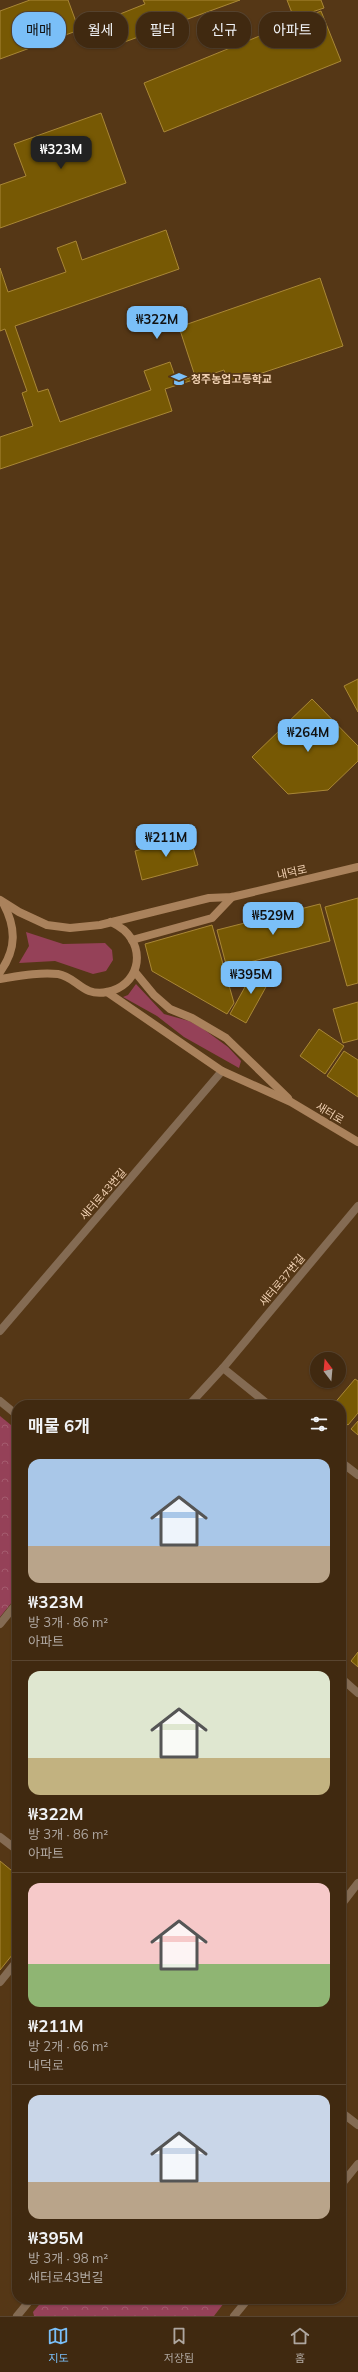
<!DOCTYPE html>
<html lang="ko">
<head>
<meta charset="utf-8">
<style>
  :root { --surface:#402910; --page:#473119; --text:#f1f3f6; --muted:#aea69f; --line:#594530; --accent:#7abff8 }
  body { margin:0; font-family:Mulish,"Noto Sans KR",sans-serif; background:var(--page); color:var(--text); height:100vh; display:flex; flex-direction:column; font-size:15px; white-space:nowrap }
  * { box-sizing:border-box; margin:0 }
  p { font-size:13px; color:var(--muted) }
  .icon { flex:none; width:22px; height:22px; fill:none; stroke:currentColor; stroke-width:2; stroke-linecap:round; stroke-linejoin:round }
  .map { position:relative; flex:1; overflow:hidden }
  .drawer { position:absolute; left:12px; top:1400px; width:334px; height:904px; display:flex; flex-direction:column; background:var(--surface); border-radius:16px; box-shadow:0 1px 3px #0004,0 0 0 1px var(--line) }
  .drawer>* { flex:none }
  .guide { position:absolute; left:12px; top:12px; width:334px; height:36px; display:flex; gap:8px }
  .needle { width:26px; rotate:344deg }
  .tools { position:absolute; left:310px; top:1352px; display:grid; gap:8px }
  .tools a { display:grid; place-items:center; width:36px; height:36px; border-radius:50%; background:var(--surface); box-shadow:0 1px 3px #0004,0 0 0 1px var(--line); font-size:20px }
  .price { position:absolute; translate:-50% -34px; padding:0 9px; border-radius:8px; background:var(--accent); color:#111; font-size:13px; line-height:26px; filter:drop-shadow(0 1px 2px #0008) }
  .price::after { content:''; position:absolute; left:50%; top:24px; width:12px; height:9px; margin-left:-6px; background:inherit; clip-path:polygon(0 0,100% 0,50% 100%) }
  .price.active { background:#222; color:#fff }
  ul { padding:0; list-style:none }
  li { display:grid; align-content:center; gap:8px; height:212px; padding:0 16px }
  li+li { border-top:1px solid var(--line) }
  li span { display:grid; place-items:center; height:124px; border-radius:12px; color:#555 }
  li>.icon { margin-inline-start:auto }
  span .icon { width:72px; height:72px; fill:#fffc; stroke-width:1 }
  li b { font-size:17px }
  h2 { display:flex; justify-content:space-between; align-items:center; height:48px; padding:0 16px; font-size:17px }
  .pill { padding:0 14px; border-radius:16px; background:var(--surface); box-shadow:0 1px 3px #0004,0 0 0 1px var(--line); font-size:14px; line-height:36px }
  .pill.active { background:var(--accent); color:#111 }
  .menu { display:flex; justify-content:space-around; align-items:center; height:56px; border-top:1px solid var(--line); background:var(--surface); font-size:11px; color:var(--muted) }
  .menu a { display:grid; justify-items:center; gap:2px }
  .menu .active { color:var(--accent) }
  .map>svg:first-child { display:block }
  .grass { fill:#954158 }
  .park { fill:url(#park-crowns) }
  .building { fill:#775904; stroke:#a98736 }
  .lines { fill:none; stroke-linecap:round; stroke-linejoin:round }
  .street { stroke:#846b53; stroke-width:8 }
  .secondary { stroke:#aa825c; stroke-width:8 }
  .labels { text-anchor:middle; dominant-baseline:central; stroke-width:3.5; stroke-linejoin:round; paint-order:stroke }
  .poi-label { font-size:11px; font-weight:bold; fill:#f1d1b3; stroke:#553716; text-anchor:start }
  .street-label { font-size:11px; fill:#f1d1b3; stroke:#553716 }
</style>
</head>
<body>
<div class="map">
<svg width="358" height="2316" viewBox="0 0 358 2316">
  <defs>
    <pattern id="park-crowns" width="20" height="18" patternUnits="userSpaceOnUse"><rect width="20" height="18" fill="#954158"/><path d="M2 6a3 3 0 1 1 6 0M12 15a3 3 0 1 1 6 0" fill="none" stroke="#a45b6e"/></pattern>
  </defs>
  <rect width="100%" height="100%" fill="#553716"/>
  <!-- grass -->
  <g class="grass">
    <path d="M26 932 63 944 105 943 112 950 113 960 106 971 93 974 55 961 19 963 29 946Z"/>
    <path d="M136 984 164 1014 189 1021 202 1028 228 1047 241 1061 239 1068 184 1037 157 1016 123 997 128 995Z"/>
  </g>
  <!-- park -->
  <g class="park">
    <path d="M0 1416 17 1430V1596L0 1617Z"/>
    <path d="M44 2299H227L214 2316H34L33 2312Z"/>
  </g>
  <!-- building -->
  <g class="building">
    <path d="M30 0H68L79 30 0 59V11Z"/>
    <path d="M143 0H240L119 44 104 31 120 14 145 4Z"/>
    <path d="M287 0H321L324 8 294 18Z"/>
    <path d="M321 11 341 61 164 132 144 83Z"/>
    <path d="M101 113 126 183 0 228V185L26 176 14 144Z"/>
    <path d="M166 230 179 269 15 326 38 392 48 389 60 422 151 390 144 371 170 362 177 382 195 376 179 327 320 278 343 346 229 384 224 370 165 389 172 411 0 469V437L33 426 22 393 27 391 5 329 0 331V268L8 292 66 272 57 248 76 241 82 260Z"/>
    <path d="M358 679V712L344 686Z"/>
    <path d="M312 699 358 746V761L328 790 288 794 252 757Z"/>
    <path d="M190 837 198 865 142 880 135 851Z"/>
    <path d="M358 898V983L347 986 325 907Z"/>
    <path d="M320 904 330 941 227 968 217 930Z"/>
    <path d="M212 925 234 1003 227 1014 152 971 145 944Z"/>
    <path d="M256 967 272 976 246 1023 230 1014Z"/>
    <path d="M358 1002V1039L343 1043 333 1009Z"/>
    <path d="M319 1029 344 1046 325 1074 300 1056Z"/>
    <path d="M344 1051 358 1060V1097L327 1076Z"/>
    <path d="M355 1379 358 1381V1413L348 1425 341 1420V1405H333Z"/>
    <path d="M358 1421V1435L351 1429Z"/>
    <path d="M358 1652V1667L351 1661Z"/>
    <path d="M0 1861 17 1875V1949L0 1970Z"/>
  </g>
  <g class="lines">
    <!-- street -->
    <g class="street">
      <path d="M0 1331 222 1071"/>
      <path d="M223 1368 269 1405"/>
      <path d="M0 1401 17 1415"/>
      <path d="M189 1405 223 1368 358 1206"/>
      <path d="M341 1462 358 1475"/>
      <path d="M0 1624 17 1603"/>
      <path d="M341 1678 358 1693"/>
      <path d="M0 1837 17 1850"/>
      <path d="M341 1905 358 1883"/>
      <path d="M0 1982 17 1961"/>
      <path d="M341 2112 358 2125"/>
      <path d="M341 2185 358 2164"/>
      <path d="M17 2316 31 2299"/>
      <path d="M234 2316 248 2299"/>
    </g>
    <!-- secondary -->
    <g class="secondary">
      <path d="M0 900 19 912 47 925 70 928 100 925 209 898 232 897 358 867"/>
      <path d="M132 940 212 918 232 897"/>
      <path d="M0 972C17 949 16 927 3 903"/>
      <path d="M135 972 154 995 170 1009 192 1018 226 1038 288 1098"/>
      <path d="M0 979C19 976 39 972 58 974 77 977 82 997 107 992 138 986 147 951 124 930 120 927 115 924 111 922"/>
      <path d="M107 992 222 1071 291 1102 358 1142"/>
    </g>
  </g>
  <!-- icons -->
  <defs>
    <symbol id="school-bare" viewBox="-9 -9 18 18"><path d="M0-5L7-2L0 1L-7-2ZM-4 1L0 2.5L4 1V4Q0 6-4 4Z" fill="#7abff8" stroke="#553716" stroke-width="2.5" paint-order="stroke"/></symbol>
  </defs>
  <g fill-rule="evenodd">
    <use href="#school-bare" x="168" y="368" width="22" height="22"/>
  </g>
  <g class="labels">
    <!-- poi labels -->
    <g class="poi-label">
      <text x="191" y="379">청주농업고등학교</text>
    </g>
    <!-- street labels -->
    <g class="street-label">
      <text transform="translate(292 872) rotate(-13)">내덕로</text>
      <text transform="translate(330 1113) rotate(31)">새터로</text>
      <text transform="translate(103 1194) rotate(-49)">새터로43번길</text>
      <text transform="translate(282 1280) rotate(-50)">새터로37번길</text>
    </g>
  </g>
</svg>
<div class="tools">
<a><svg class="needle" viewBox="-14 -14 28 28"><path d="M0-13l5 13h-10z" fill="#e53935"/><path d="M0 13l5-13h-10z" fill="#aea69f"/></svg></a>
</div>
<b class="price active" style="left:61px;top:170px">₩323M</b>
<b class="price" style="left:157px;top:340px">₩322M</b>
<b class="price" style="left:308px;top:753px">₩264M</b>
<b class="price" style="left:166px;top:858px">₩211M</b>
<b class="price" style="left:273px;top:936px">₩529M</b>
<b class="price" style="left:251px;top:995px">₩395M</b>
<div class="guide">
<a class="pill active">매매</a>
<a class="pill">월세</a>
<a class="pill">필터</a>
<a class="pill">신규</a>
<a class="pill">아파트</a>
</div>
<section class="drawer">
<h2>매물 6개<svg class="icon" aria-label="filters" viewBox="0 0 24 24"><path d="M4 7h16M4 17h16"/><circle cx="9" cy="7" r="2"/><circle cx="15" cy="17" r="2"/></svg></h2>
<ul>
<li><span style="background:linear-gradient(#a9c7e8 70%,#b9a48a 0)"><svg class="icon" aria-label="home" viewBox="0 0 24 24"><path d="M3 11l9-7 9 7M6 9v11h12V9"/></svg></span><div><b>₩323M</b><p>방 3개 · 86 m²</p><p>아파트</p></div></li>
<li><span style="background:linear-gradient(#dfe7d0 70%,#c2b280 0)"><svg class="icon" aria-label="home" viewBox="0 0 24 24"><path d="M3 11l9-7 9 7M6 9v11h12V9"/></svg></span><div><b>₩322M</b><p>방 3개 · 86 m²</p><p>아파트</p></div></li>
<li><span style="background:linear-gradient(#f6c9c9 65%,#8fb573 0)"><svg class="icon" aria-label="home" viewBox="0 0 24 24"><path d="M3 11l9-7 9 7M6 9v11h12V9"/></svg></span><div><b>₩211M</b><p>방 2개 · 66 m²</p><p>내덕로</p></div></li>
<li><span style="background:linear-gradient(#c9d6e8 70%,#b9a48a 0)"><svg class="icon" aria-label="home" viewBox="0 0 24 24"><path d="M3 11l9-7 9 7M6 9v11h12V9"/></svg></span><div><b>₩395M</b><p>방 3개 · 98 m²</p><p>새터로43번길</p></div></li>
</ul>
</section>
</div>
<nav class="menu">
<a class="active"><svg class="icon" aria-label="map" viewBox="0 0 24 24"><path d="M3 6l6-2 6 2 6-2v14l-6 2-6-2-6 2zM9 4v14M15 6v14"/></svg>지도</a>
<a><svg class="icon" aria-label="saved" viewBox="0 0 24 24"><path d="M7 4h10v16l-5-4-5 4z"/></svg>저장됨</a>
<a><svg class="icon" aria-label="home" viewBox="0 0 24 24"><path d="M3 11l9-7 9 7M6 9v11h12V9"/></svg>홈</a>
</nav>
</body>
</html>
